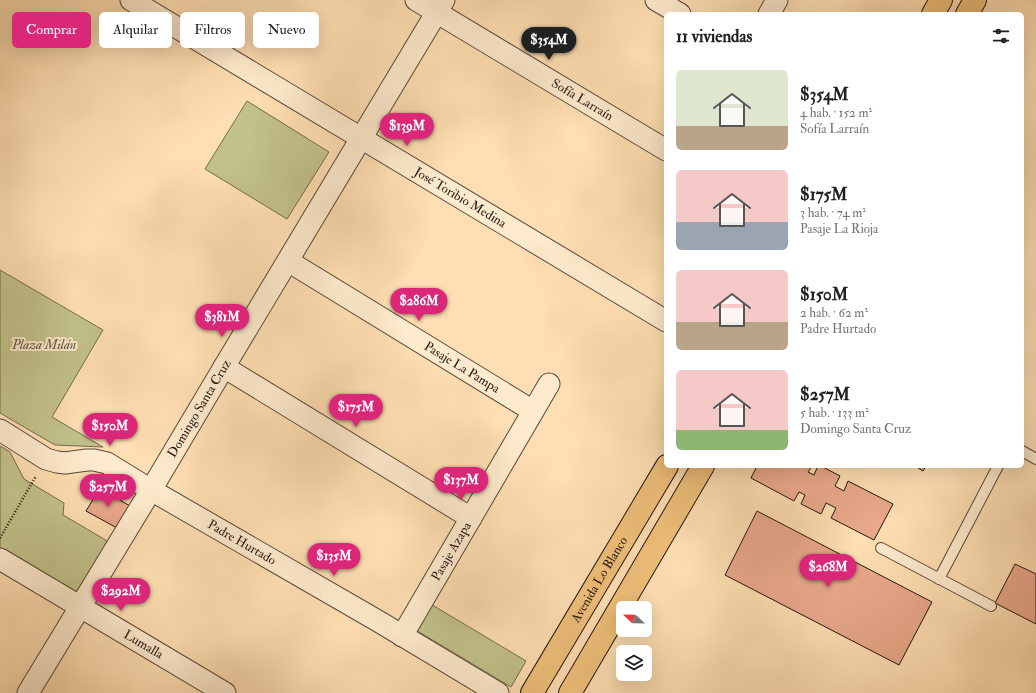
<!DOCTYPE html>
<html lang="es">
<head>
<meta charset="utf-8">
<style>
  :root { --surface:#fff; --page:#f2f2f2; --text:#202124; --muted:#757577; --accent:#db2777 }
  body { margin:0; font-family:"IM FELL Double Pica",serif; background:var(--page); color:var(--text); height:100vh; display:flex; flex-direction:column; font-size:15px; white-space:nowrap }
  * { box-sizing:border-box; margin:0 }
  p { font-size:13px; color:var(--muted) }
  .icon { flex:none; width:22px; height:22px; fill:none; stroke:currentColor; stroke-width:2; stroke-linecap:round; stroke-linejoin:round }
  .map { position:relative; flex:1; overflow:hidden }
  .details { position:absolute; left:664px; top:12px; width:360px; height:456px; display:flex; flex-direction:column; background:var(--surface); border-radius:6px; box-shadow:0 4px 16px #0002 }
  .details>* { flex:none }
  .top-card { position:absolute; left:12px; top:12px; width:380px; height:36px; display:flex; gap:8px }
  .needle { width:26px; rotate:292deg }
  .tools { position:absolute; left:616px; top:601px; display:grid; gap:8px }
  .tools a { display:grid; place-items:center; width:36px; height:36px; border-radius:6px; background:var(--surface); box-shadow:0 4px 16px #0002; font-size:20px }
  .price { position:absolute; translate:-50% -34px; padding:0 9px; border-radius:14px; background:var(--accent); color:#fff; font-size:13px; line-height:26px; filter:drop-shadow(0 1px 2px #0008) }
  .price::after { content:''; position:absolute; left:50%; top:24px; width:12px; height:9px; margin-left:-6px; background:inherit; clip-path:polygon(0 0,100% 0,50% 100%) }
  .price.selected { background:#222; color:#fff }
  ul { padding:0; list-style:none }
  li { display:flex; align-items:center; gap:12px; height:100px; padding:0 12px }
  li span { display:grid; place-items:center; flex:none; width:112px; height:80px; border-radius:6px; color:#555 }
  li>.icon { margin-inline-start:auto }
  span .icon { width:48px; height:48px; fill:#fffc; stroke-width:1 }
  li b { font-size:17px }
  h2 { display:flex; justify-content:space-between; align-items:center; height:48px; padding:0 12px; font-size:17px }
  .tag { padding:0 14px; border-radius:6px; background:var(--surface); box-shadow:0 4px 16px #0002; font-size:14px; line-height:36px }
  .tag.selected { background:var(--accent); color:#fff }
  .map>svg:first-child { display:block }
  .green { fill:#c2c18a; stroke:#726c4c }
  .building { fill:#e9a88b; stroke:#23160f }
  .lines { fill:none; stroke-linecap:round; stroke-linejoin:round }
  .service-casing { stroke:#5a4838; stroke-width:12 }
  .minor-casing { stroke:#5a4838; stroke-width:23 }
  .primary-casing { stroke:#23160f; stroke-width:24 }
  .path { stroke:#23160f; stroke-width:2.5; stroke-dasharray:1 2; stroke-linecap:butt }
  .service { stroke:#feeacd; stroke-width:10 }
  .minor { stroke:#feeacd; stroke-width:21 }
  .primary { stroke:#efbf79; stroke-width:22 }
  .labels { text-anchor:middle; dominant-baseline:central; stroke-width:4; stroke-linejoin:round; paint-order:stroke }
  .street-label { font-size:13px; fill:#23160f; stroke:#feeacd }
  .park-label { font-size:13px; font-style:italic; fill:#5b523a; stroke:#feeacd }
</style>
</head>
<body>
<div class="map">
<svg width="1036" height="693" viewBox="0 0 1036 693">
  <rect width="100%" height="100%" fill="#fedeb2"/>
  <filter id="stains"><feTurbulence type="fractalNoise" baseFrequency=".005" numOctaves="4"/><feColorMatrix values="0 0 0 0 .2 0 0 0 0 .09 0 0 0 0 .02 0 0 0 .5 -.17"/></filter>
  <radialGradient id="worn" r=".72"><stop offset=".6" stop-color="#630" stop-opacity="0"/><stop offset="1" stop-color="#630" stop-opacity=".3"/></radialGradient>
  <!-- green -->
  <g class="green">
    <path d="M247 101 329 152 287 219 205 169Z"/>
    <path d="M0 270 103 330 52 417 103 447 55 445 0 413Z"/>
    <path d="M0 446 10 452 24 479 64 503 63 515 109 542 76 598 0 552Z"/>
    <path d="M429 603 526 661 511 687 414 629Z"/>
  </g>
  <!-- building -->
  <g class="building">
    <path d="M757 466H812L808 472 814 475 818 466H821L840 476 835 486 844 491 848 481 893 504 874 540 831 518 836 508 826 503 821 514 801 504 805 495 799 492 794 501 751 478Z"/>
    <path d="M915 466H926L923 471Z"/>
    <path d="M100 488 130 506 117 528 86 511Z"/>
    <path d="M757 511 932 602 899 665 725 575Z"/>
    <path d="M1015 564 1036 574V624L995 603Z"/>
  </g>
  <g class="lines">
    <defs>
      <g id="service">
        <path d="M1022 451 1036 459"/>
        <path d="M881 548 991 606"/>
        <path d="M939 579 998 466"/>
      </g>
      <g id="minor">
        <path id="s1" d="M131 0 666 321"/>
        <path id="s2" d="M416 0 666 150"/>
        <path d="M656 0 680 14"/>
        <path d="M769 14 777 0"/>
        <path id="s3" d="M288 261 533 411"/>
        <path d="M224 367 471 518"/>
        <path id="s4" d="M0 430 46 459 57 462 65 463 87 460H94L107 463 151 490 378 621 498 693"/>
        <path id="s5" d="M0 559 225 693"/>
        <path id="s6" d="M402 636 549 384"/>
        <path id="s7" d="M28 693 151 490 224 367 444 0"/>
      </g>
      <g id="primary">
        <path d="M933 14 941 0"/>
        <path d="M967 14 975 0"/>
        <path id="s8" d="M532 693 667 466"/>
        <path d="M570 693 703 466"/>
      </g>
    </defs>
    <!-- service casing -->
    <use href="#service" class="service-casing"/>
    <!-- minor casing -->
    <use href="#minor" class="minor-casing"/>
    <!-- primary casing -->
    <use href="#primary" class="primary-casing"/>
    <!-- path -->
    <path class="path" d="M0 538 36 476"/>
    <!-- service -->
    <use href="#service" class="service"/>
    <!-- minor -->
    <use href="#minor" class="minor"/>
    <!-- primary -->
    <use href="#primary" class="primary"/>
  </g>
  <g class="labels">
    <!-- street labels -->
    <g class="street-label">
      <text stroke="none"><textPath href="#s2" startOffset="194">Sofía Larraín</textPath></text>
      <text stroke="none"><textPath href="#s1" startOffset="384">José Toribio Medina</textPath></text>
      <text stroke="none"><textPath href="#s3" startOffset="204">Pasaje La Pampa</textPath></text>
      <text stroke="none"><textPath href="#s7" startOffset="332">Domingo Santa Cruz</textPath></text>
      <text stroke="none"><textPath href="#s4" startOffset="273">Padre Hurtado</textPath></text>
      <text stroke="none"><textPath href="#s6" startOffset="98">Pasaje Azapa</textPath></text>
      <text stroke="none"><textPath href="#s8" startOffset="132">Avenida Lo Blanco</textPath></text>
      <text stroke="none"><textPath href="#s5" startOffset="167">Lumalla</textPath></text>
    </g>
    <!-- park labels -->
    <g class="park-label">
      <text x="44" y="345">Plaza Milán</text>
    </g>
  </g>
  <rect width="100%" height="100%" filter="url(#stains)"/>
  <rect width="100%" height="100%" fill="url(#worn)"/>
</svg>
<div class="tools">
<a><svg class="needle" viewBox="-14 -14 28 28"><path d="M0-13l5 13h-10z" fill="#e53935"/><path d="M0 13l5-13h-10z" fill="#757577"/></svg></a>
<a><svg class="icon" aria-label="layers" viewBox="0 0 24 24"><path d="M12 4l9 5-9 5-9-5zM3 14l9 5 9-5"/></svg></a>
</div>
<b class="price selected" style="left:549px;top:61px">$354M</b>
<b class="price" style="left:407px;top:147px">$139M</b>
<b class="price" style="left:419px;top:322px">$286M</b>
<b class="price" style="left:222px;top:338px">$381M</b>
<b class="price" style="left:356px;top:428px">$175M</b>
<b class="price" style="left:110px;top:447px">$150M</b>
<b class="price" style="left:461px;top:501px">$137M</b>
<b class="price" style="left:108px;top:508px">$257M</b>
<b class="price" style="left:334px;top:577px">$135M</b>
<b class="price" style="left:828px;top:588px">$268M</b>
<b class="price" style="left:121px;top:612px">$292M</b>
<div class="top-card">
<a class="tag selected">Comprar</a>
<a class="tag">Alquilar</a>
<a class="tag">Filtros</a>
<a class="tag">Nuevo</a>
</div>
<section class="details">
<h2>11 viviendas<svg class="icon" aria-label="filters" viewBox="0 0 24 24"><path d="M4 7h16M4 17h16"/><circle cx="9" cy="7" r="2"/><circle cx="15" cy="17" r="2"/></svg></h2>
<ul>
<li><span style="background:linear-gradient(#dfe7d0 70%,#b9a48a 0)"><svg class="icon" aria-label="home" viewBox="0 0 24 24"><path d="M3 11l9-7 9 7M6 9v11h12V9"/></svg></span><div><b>$354M</b><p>4 hab. · 152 m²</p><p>Sofía Larraín</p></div></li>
<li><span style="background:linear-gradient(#f6c9c9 65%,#9aa5b1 0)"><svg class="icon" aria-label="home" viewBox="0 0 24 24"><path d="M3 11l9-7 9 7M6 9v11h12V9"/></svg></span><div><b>$175M</b><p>3 hab. · 74 m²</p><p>Pasaje La Rioja</p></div></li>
<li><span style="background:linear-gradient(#f6c9c9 65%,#b9a48a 0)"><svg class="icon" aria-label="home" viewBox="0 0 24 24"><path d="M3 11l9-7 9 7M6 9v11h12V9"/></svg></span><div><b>$150M</b><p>2 hab. · 62 m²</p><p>Padre Hurtado</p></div></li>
<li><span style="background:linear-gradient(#f6c9c9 75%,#8fb573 0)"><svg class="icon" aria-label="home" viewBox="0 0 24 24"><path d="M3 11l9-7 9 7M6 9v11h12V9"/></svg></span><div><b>$257M</b><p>5 hab. · 133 m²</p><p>Domingo Santa Cruz</p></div></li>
</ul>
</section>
</div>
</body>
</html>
